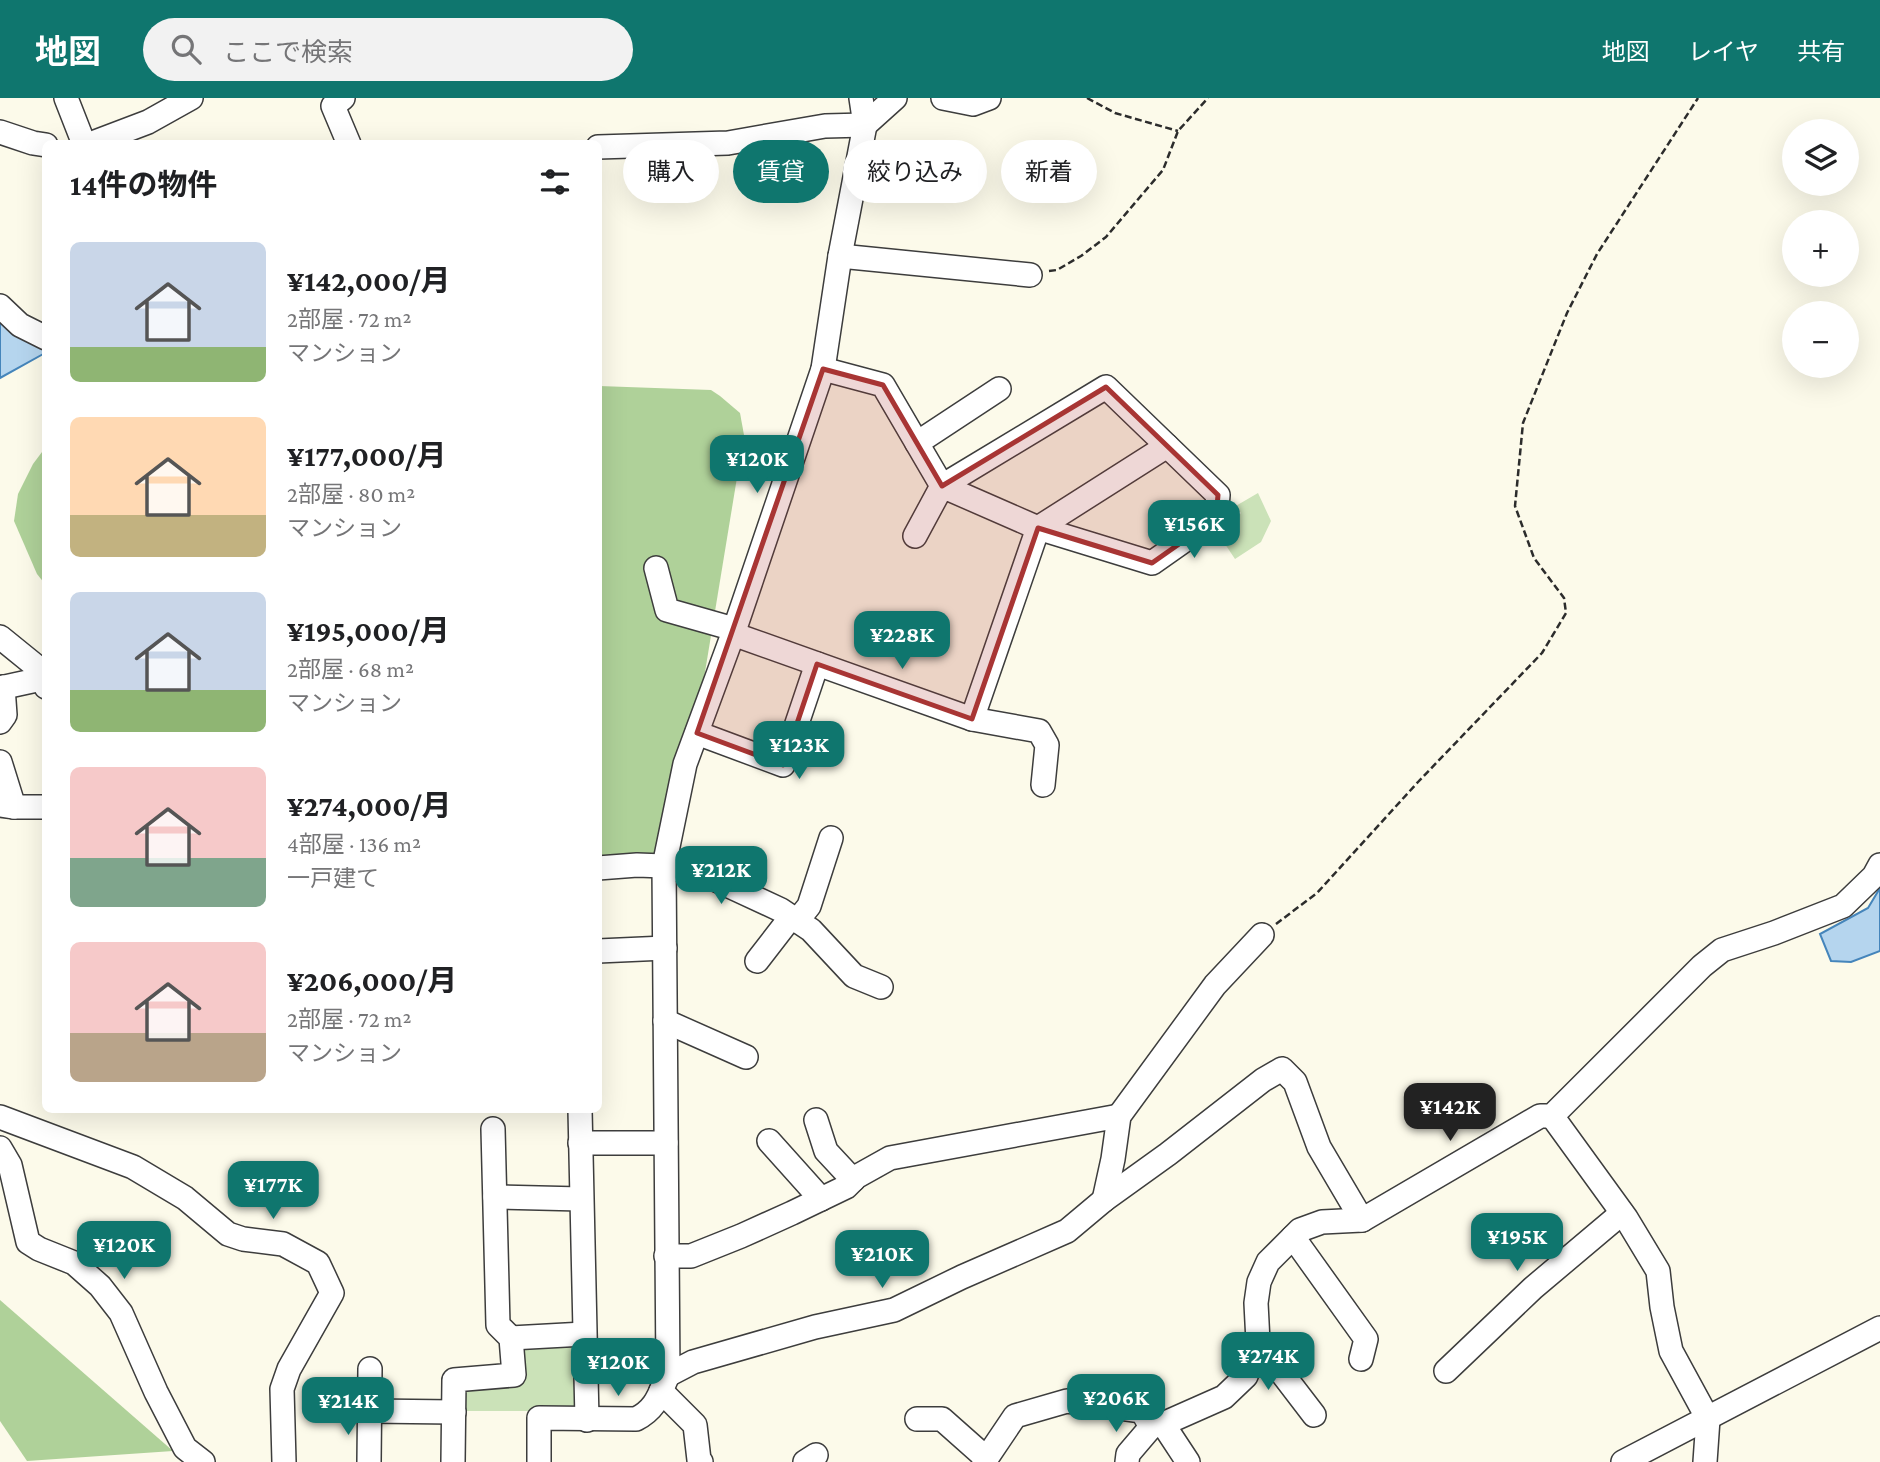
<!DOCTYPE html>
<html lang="ja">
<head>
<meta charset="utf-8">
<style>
  :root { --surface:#fff; --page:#f2f2f2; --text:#202124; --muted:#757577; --accent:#0f766e }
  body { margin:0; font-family:"Crimson Pro","Noto Sans JP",serif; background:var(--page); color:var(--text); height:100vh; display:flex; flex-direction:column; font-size:26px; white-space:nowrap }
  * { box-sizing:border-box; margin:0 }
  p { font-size:23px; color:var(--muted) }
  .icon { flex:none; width:38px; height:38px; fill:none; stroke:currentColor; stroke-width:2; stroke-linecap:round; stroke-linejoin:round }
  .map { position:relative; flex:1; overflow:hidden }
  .side { position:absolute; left:42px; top:42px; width:560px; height:973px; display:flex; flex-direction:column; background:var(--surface); border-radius:10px; box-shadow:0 7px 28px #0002 }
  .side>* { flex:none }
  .top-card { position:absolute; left:623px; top:42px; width:665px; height:63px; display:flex; gap:14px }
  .buttons { position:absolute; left:1782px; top:21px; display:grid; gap:14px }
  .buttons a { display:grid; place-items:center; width:77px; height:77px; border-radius:50%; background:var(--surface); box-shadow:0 7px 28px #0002; font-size:35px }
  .price { position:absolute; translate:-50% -60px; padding:0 16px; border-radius:14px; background:var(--accent); color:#fff; font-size:23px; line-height:46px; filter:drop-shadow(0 2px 4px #0008) }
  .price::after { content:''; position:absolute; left:50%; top:42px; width:21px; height:16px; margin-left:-10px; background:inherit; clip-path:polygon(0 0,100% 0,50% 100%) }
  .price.active { background:#222; color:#fff }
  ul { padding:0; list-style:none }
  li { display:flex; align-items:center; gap:21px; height:175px; padding:0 28px }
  li span { display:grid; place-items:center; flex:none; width:196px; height:140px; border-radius:10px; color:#555 }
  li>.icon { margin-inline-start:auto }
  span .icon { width:84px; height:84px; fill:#fffc; stroke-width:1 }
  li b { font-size:30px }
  h2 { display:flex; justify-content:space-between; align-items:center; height:84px; padding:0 28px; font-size:30px }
  .tag { padding:0 24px; border-radius:32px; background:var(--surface); box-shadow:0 7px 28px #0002; font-size:24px; line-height:63px }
  .tag.active { background:var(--accent); color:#fff }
  header { display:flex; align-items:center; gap:42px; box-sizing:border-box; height:98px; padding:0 35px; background:var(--accent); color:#fff }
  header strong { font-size:33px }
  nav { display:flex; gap:38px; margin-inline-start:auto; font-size:24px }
  .search { width:490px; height:63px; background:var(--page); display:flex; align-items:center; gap:18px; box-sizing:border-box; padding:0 24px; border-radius:38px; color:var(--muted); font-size:26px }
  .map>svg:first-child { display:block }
  .green { fill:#cbe2b8 }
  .forest { fill:#afd199 }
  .water { fill:#b5d5ee; stroke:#4585bb; stroke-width:2 }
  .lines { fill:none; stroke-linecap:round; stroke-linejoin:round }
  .minor-casing { stroke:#3d3d3d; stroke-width:26 }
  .path { stroke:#2c2c2c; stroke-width:2.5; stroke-dasharray:7 3.5; stroke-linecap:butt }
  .minor { stroke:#fff; stroke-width:23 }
  .marked { fill:#a83534; fill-opacity:0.2; stroke:#a83534; stroke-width:5; stroke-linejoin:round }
</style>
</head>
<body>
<header>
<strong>地図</strong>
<div class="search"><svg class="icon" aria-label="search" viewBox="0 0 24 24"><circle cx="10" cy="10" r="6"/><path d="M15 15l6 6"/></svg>ここで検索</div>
<nav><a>地図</a><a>レイヤ</a><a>共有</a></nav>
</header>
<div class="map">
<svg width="1880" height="1364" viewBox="0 0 1880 1364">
  <rect width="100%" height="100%" fill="#fcfaea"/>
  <!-- green -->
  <g class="green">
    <path d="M1258 395 1271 423 1261 444 1235 461 1217 434 1241 415 1234 409Z"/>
    <path d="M572 1244 579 1250 580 1302 573 1311 532 1313H463L462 1290 517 1280V1246Z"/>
  </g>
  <!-- forest -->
  <g class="forest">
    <path d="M599 288 711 292 720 298 740 315 744 337 681 720 667 748 652 758 599 765Z"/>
    <path d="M45 350V486L37 476 14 423 18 396 33 366Z"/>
    <path d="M0 1202 173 1353 27 1363 0 1323Z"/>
  </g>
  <!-- water -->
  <g class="water">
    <path d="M0 214 46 245 45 255 0 280Z"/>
    <path d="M1880 790V853L1851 864 1831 863 1820 836 1868 810Z"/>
  </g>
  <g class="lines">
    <defs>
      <g id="minor">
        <path d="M66 0 84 46"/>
        <path d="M343 0 333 8 349 46"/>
        <path d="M943 0 973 6 989 0"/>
        <path d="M0 34 33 45 46 47"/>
        <path d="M90 46 148 24 191 0"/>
        <path d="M598 49 728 45 825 28 865 27 895 0"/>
        <path d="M840 158 1030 177"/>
        <path d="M0 208 20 227 46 240"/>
        <path d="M823 271 883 287 942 388 1038 430 1152 465 1216 420 1218 397 1106 289 942 388 915 438"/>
        <path d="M917 345 999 291"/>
        <path d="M656 470 667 512 734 531"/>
        <path d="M733 536 972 621 1039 633 1047 647 1043 687"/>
        <path d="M0 539 37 569 46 589"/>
        <path d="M0 590 46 580"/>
        <path d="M972 621 1038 430 1167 348"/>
        <path d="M0 624 5 617 3 589"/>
        <path d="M697 635 783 667 817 566"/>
        <path d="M0 664 14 709"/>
        <path d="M0 707 14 709H46"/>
        <path d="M598 770 637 767 664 768 712 780 781 812 811 832 854 878 881 889"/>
        <path d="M797 823 809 808 831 740"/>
        <path d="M598 853 665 850"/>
        <path d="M757 863 791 819"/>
        <path d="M665 923 746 959"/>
        <path d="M580 1012 587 1322"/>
        <path d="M1552 1018 1626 1120 1658 1173 1662 1209 1671 1253 1708 1321 1705 1364"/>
        <path d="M0 1019 133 1069 185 1100 228 1136 243 1141 283 1146 318 1165 332 1195 289 1271 282 1291 284 1364"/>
        <path d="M816 1022 826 1053 853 1082"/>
        <path d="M769 1043 821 1101"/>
        <path d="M580 1045H666"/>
        <path d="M0 1050 10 1067 28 1144 39 1151 74 1165 100 1188 121 1215 156 1294 185 1350 203 1364"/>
        <path d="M495 1099 581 1101"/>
        <path d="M1104 1102 1113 1061 1119 1018 1215 887 1262 837"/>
        <path d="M1293 1139 1366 1241 1361 1261"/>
        <path d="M666 1158H691L741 1138 792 1115 846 1089 856 1079 890 1060 1119 1018"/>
        <path d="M511 1240 584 1236"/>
        <path d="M1258 1244 1314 1317"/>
        <path d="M1446 1273 1533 1190 1622 1115"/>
        <path d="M668 1277 693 1264 815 1229 894 1212 962 1179 1067 1133 1104 1102 1168 1056 1263 982 1282 971 1295 984 1319 1049 1362 1122"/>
        <path d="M661 1293 695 1327 699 1362 701 1364"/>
        <path d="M370 1313 454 1314"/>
        <path d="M917 1321H942L986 1360"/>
        <path d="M1163 1326 1188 1364"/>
        <path d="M369 1364 370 1271"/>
        <path d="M453 1364 454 1282 514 1277 511 1240 498 1227 493 1031"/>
        <path d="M539 1364V1320L636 1321C656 1311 659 1297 668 1277L664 768 685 666 733 536 823 271 840 158 865 27 861 0"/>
        <path d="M805 1364 816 1357"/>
        <path d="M984 1364 1015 1318 1067 1303 1142 1313 1151 1329"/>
        <path d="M1127 1364 1128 1356 1151 1329 1163 1326 1224 1299 1246 1278 1258 1244 1256 1205 1259 1184 1268 1164 1300 1132 1322 1124 1362 1122 1540 1018H1552L1702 868 1722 852 1774 835 1843 808 1874 778 1880 767"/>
        <path d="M1623 1364 1880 1230"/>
      </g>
    </defs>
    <!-- minor casing -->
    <use href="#minor" class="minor-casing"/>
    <!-- path -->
    <g class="path">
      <path d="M1087 0 1115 15 1178 33"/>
      <path d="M1049 173 1057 172 1081 158 1106 139 1163 72 1178 33 1208 0"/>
      <path d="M1276 826 1317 795 1418 684 1542 555 1566 515 1564 500 1534 460 1515 408 1523 325 1567 215 1597 156 1698 0"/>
    </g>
    <!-- minor -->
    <use href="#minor" class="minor"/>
  </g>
  <!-- marked area -->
  <path class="marked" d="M823 271 883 287 942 388 1106 289 1218 397 1216 420 1152 465 1038 430 972 621 817 566 783 667 697 635Z"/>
</svg>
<div class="buttons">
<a><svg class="icon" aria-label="layers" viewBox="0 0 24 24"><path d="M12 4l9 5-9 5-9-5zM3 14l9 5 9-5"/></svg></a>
<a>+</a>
<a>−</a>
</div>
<b class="price" style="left:757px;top:397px">¥120K</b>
<b class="price" style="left:1194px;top:462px">¥156K</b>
<b class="price" style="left:902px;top:573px">¥228K</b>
<b class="price" style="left:799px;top:683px">¥123K</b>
<b class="price" style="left:721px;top:808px">¥212K</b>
<b class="price active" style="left:1450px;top:1045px">¥142K</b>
<b class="price" style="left:273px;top:1123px">¥177K</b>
<b class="price" style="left:1517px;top:1175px">¥195K</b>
<b class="price" style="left:124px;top:1183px">¥120K</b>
<b class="price" style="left:882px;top:1192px">¥210K</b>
<b class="price" style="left:1268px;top:1294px">¥274K</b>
<b class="price" style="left:618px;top:1300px">¥120K</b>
<b class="price" style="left:1116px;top:1336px">¥206K</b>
<b class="price" style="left:348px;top:1339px">¥214K</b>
<div class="top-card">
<a class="tag">購入</a>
<a class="tag active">賃貸</a>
<a class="tag">絞り込み</a>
<a class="tag">新着</a>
</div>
<section class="side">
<h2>14件の物件<svg class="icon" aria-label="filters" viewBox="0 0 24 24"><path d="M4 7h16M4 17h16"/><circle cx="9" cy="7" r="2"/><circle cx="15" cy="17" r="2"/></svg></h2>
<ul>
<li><span style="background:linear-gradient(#c9d6e8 75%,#8fb573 0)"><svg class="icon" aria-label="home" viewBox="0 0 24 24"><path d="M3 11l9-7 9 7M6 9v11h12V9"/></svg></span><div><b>¥142,000/月</b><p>2部屋 · 72 m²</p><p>マンション</p></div></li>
<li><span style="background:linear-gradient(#ffd9b3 70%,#c2b280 0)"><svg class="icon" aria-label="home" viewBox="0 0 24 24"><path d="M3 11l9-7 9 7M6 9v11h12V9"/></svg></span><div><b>¥177,000/月</b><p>2部屋 · 80 m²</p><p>マンション</p></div></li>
<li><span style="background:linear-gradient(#c9d6e8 70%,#8fb573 0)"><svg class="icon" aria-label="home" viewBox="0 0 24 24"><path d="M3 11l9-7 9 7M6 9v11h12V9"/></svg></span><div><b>¥195,000/月</b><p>2部屋 · 68 m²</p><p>マンション</p></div></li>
<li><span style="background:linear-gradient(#f6c9c9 65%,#7fa58c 0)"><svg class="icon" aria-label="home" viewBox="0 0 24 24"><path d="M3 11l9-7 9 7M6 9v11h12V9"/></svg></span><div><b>¥274,000/月</b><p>4部屋 · 136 m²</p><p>一戸建て</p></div></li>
<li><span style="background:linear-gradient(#f6c9c9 65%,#b9a48a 0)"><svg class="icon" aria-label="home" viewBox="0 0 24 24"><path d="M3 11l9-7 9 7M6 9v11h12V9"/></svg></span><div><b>¥206,000/月</b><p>2部屋 · 72 m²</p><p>マンション</p></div></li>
</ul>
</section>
</div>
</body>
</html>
